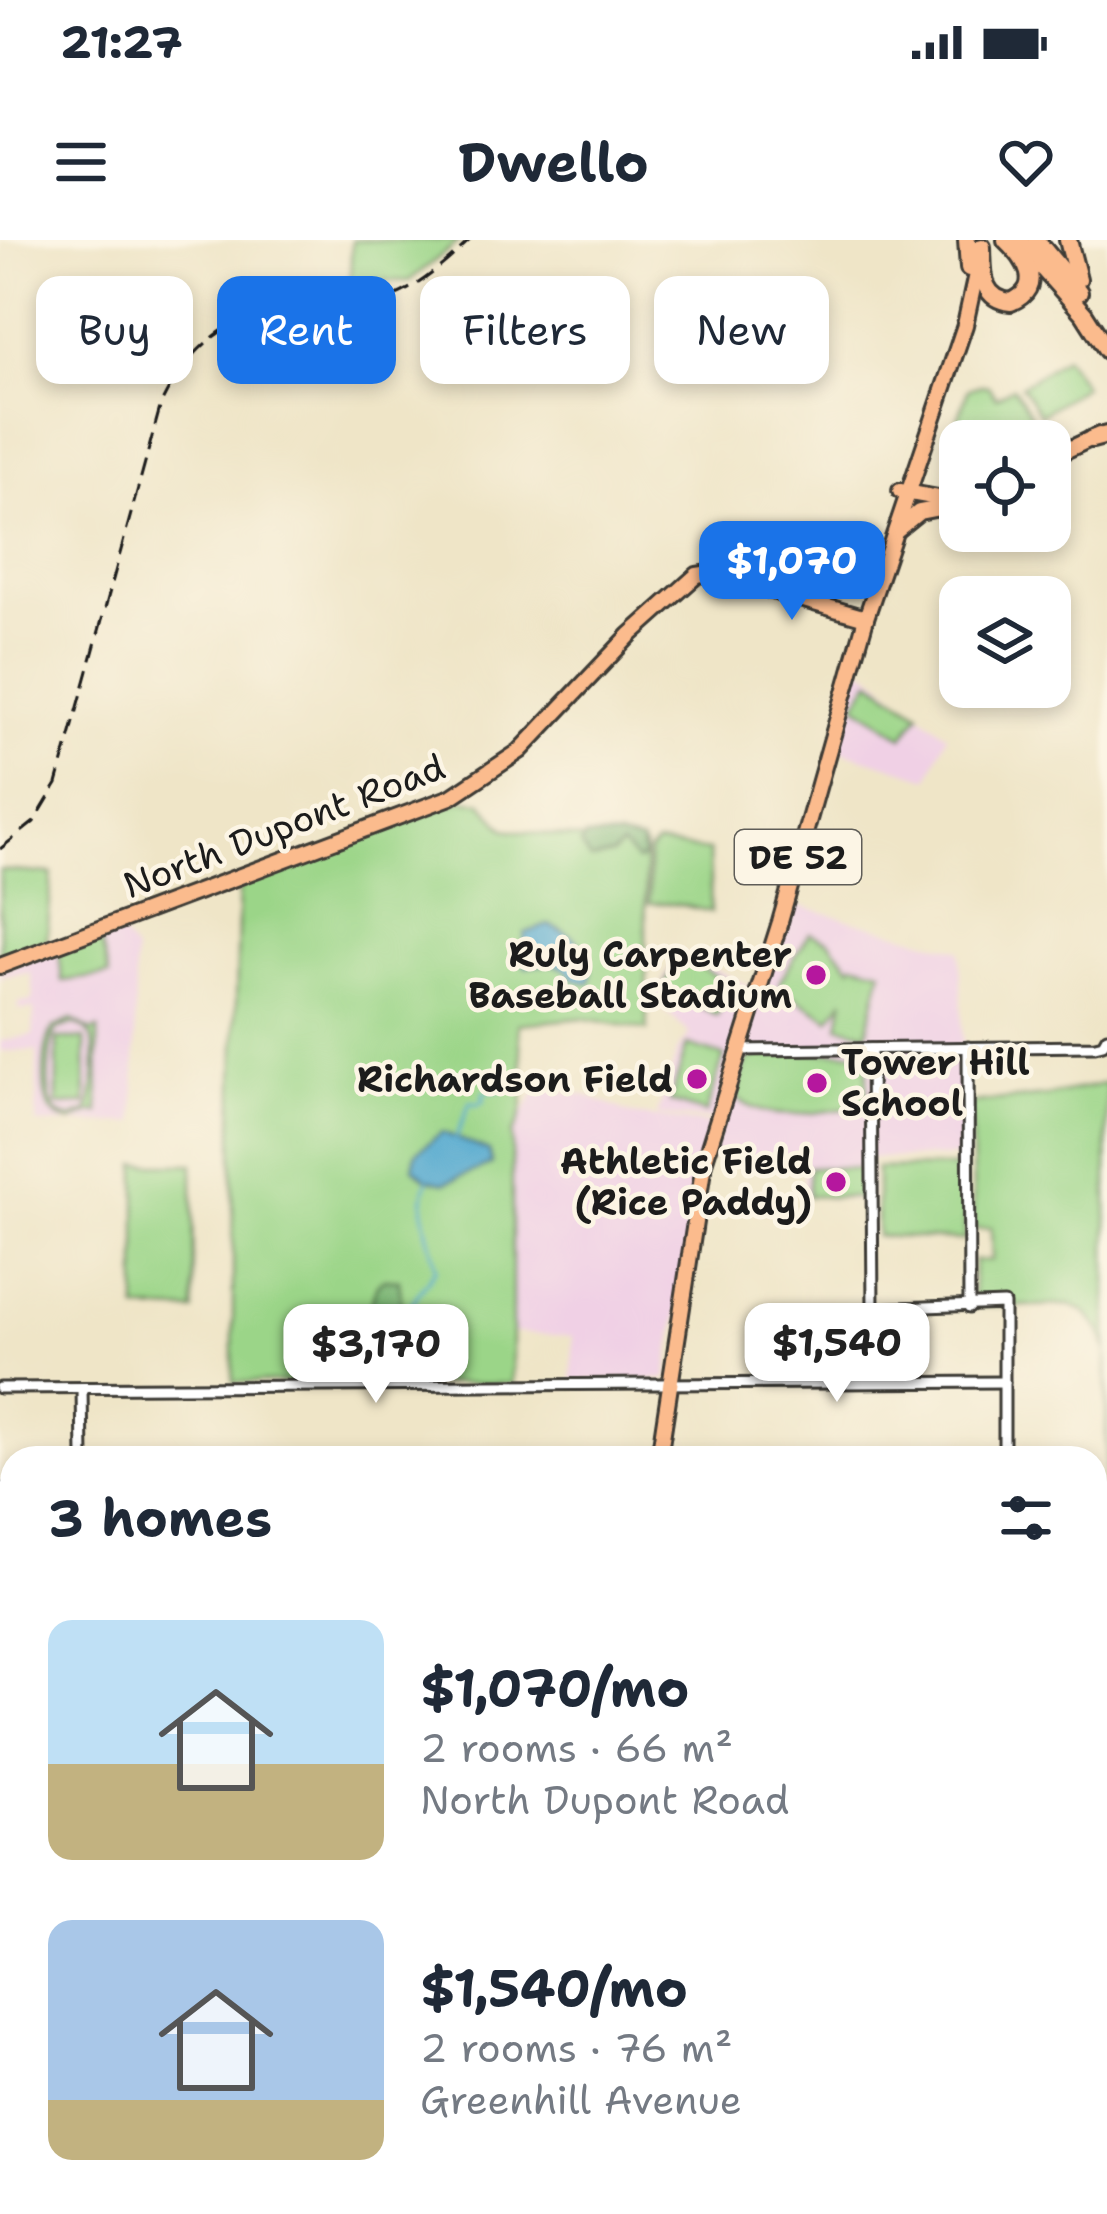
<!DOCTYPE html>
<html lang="en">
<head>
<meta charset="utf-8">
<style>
  :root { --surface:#fff; --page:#f6f6f7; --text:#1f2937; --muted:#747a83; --accent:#1a73e8 }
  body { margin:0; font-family:"Shantell Sans",sans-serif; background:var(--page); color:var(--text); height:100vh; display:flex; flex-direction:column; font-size:45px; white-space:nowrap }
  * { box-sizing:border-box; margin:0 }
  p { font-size:39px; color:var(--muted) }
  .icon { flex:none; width:66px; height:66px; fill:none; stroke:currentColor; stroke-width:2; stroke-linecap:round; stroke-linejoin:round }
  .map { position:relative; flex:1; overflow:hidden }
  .details { position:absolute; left:0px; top:1206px; width:1107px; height:768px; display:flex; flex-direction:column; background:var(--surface); border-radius:36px 36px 0 0; box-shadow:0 6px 18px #0003 }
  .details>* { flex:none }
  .banner { position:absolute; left:36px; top:36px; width:1035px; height:108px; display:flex; gap:24px }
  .tools { position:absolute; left:939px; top:180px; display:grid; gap:24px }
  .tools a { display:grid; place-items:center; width:132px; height:132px; border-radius:24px; background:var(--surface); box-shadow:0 6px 18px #0003; font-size:60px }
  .price { position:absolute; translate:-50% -102px; padding:0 27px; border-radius:24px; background:#fff; color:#222; font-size:39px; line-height:78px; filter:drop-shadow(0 3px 6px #0008) }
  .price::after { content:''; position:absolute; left:50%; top:72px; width:36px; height:27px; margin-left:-18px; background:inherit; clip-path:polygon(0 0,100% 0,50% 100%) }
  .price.active { background:var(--accent); color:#fff }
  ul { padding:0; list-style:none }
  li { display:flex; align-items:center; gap:36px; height:300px; padding:0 48px }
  li span { display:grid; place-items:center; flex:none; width:336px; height:240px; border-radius:24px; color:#555 }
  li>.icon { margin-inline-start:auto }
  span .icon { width:144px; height:144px; fill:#fffc; stroke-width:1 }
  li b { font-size:51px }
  h2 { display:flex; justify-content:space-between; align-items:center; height:144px; padding:0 48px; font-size:51px }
  .pill { padding:0 42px; border-radius:24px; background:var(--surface); box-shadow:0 6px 18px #0003; font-size:42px; line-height:108px }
  .pill.active { background:var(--accent); color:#fff }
  .status { display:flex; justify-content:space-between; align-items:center; height:84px; padding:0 60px; background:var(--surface); direction:ltr }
  .status svg { height:33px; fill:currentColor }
  header { display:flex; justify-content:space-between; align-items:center; height:156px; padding:0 48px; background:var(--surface); font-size:54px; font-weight:700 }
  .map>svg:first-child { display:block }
  .built { fill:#f0d0e5 }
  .green { fill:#9bd588; stroke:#5c7852; stroke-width:3; fill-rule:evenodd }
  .forest { fill:#7cb674; stroke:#4c6948; stroke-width:3 }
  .water { fill:#53a9cf; stroke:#386276; stroke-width:3 }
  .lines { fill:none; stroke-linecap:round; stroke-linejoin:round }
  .stream { stroke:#53a9cf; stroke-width:3 }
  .minor-casing { stroke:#3c3a36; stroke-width:15 }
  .major-casing { stroke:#3c3a36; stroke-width:20 }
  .highway-casing { stroke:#3c3a36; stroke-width:22 }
  .minor { stroke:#fff; stroke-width:9 }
  .major { stroke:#fbbb8d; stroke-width:14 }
  .highway { stroke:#fbbb8d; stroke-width:16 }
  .rail { stroke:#1c1c1c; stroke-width:3; stroke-dasharray:18 9; stroke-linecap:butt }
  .poi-dot { fill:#b5179e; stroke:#fcf5e5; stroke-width:4.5 }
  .labels { text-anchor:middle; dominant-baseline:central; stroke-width:9; stroke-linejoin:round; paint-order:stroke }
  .shield { fill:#fcf5e5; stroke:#5f5d58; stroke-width:3 }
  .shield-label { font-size:33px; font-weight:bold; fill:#1c1c1c }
  .street-label { font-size:36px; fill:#1c1c1c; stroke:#fcf5e5 }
  .poi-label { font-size:36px; font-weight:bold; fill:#1c1c1c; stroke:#fcf5e5; text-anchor:end }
</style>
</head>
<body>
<div class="status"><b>21:27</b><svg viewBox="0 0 49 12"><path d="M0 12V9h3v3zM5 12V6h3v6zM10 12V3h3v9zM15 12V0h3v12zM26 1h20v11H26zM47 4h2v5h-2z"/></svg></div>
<header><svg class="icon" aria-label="menu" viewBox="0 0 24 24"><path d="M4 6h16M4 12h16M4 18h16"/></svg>Dwello<svg class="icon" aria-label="heart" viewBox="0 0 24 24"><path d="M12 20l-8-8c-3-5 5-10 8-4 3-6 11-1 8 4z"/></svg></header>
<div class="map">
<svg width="1107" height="1974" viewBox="0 0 1107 1974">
  <rect width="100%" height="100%" fill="#fcf5e5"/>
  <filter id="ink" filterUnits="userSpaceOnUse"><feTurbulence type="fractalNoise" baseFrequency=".00833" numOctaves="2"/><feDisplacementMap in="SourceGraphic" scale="24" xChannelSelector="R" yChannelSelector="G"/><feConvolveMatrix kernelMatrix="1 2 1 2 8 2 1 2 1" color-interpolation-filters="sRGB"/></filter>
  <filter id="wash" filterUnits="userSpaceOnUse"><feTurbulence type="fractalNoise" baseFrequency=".004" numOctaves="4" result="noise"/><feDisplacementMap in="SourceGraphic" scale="48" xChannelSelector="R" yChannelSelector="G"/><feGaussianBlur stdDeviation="2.7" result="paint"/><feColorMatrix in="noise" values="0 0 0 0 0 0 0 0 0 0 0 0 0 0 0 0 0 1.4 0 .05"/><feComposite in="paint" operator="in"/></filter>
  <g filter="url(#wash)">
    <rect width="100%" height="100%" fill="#efe5c7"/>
    <!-- built -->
    <g class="built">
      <path d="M859 425 947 495 929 538 835 509Z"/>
      <path d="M789 663 960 710 966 917 870 918V961L803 957V919H711L722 880 657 876 678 810 690 794 653 760 678 710 762 753Z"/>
      <path d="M117 687 135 712V883L36 884 37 811H0V801L33 795 34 769 19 770V762H30L34 757 31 733 3 736 0 741V731Z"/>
      <path d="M538 848 585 855 633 875 710 884 666 1139 572 1141 573 1096 499 1092 512 892Z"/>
    </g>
    <!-- green -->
    <g class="green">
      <path d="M352 0H461L409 41 350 40Z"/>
      <path d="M1065 117 1084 146 1040 175 1021 146Z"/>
      <path d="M981 145 988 146 996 157 1013 147 1037 185C1006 206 988 205 954 192L968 149Z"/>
      <path d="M871 440 920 473 903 497 855 464Z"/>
      <path d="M461 560 481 562 505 589 645 607 647 790 582 778 518 784C520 816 533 867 512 893V1144L233 1142V886L239 642Z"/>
      <path d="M657 604 709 611 711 672C688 666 676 663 649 663V612Z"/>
      <path d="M0 630 52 634 47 700 0 718Z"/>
      <path d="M810 693 829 701 851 727 853 723 882 730 867 793 839 786 844 759 830 779 781 749 780 741Z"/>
      <path d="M101 701 109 735 62 741 59 711Z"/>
      <path d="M679 716 733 745 717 776 663 747Z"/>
      <path d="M72 780 92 791 98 789 99 873 93 872 71 882C61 879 53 876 48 866 41 847 43 804 53 788ZM74 784C82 787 86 787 90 795 98 808 95 859 87 872L71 878C62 875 59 876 54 868 45 855 48 803 57 790Z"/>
      <path d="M57 799H85L86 864 57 865Z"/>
      <path d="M687 805 724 816 706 873 670 862Z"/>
      <path d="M852 812 867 816V868C823 867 773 889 736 857L746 822 759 814Z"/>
      <path d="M1107 843V1391L1095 1386V1343L1103 1319 1106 1232 1107 1113 1101 1091 1084 1071 1070 1065 973 1067 974 1021 992 1020 991 988 974 989 971 863 1047 856Z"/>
      <path d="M137 924H193L194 1071 137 1070Z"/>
      <path d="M809 927 864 929 863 958 808 956Z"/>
      <path d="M963 927 965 1000 877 996V928Z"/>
      <path d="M1107 1789V1934L1095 1951V1818Z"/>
      <path d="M978 1962H1088L1082 1974H973Z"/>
    </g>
    <!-- forest -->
    <g class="forest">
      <path d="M585 597 621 598 642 603 643 619 637 621 622 606 612 615 591 620 581 605Z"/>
      <path d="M384 1039 399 1040 402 1067 377 1075 370 1067 377 1044Z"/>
    </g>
    <!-- water -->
    <g class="water">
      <path d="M548 685C576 694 596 712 590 743L575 740C562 720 547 723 526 727L522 722 525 693Z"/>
      <path d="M442 892 489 911 492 924 445 943 427 939 413 928 416 913Z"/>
      <path d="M390 1082 425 1083 423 1102 381 1106V1097Z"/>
    </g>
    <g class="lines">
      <!-- stream -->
      <g class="stream">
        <path d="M456 898 470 862 477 865 484 861 483 853 504 849"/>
        <path d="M402 1082C409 1065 424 1045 436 1029 431 998 416 973 428 940"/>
      </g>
    </g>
  </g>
  <g filter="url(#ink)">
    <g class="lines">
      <defs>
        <g id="minor">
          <path d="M968 807 969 1068"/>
          <path d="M871 809 873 1069 1004 1064V1218"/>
          <path d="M739 810 1095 806 1103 804 1107 797"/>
          <path d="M0 1148 1004 1142"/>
          <path d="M82 1148 83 1218"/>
          <path d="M0 1762H12"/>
          <path d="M0 1837H12"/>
          <path d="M1095 1867 1107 1877"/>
          <path d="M756 1974 761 1962"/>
          <path d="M973 1974 978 1962"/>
        </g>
        <g id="major">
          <path d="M1050 218 1099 195"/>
          <path d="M900 251 960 262"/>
          <path d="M898 289 919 272 950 266"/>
          <path d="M0 726 451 557 520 511 630 395 697 335 710 333 866 378"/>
          <path d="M659 1218 704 923 780 682 866 378 965 85 979 20"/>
          <path d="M0 1557H12"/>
          <path d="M0 1623H12"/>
          <path d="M86 1962V1974"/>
          <path d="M632 1962 634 1974"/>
        </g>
        <g id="highway">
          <path d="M967 0 969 28"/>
          <path d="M1036 0 1079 52"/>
          <path d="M1068 0 1078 39"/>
          <path d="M1021 4 1084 74 1107 110"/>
          <path d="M982 7C983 32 980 59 1011 62 1045 47 1026 19 1006 0"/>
          <path d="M1092 199 1107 195"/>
        </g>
      </defs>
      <!-- minor casing -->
      <use href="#minor" class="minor-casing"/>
      <!-- major casing -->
      <use href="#major" class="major-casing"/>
      <!-- highway casing -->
      <use href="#highway" class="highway-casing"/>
      <!-- minor -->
      <use href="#minor" class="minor"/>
      <!-- major -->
      <use href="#major" class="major"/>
      <!-- highway -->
      <use href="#highway" class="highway"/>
      <!-- rail -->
      <g class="rail">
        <path d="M0 609 34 582 57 544 161 164C181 120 223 77 273 71 310 67 349 72 386 59 419 48 444 24 470 0"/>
        <path d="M0 1242 12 1249"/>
        <path d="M1095 1899 1107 1909"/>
      </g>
    </g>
  </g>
  <!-- markers -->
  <g class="poi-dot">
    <circle cx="816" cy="735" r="12"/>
    <circle cx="697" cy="839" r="12"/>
    <circle cx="817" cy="843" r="12"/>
    <circle cx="836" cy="942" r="12"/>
  </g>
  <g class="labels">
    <!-- shield labels -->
    <rect class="shield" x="735" y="590" width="126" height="54" rx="9"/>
    <g class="shield-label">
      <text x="798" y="617">DE 52</text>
    </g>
    <!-- street labels -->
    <g class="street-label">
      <text transform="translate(284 586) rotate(-21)">North Dupont Road</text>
    </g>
    <!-- poi labels -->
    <g class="poi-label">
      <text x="792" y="714">Ruly Carpenter<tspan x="792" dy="41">Baseball Stadium</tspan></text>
      <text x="841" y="822" text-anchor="start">Tower Hill<tspan x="841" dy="41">School</tspan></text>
      <text x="673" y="839">Richardson Field</text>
      <text x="812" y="921">Athletic Field<tspan x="812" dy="41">(Rice Paddy)</tspan></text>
    </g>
  </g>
</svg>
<div class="tools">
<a><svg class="icon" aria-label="locate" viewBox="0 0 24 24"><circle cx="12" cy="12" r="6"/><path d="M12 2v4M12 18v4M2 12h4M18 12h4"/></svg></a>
<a><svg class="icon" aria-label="layers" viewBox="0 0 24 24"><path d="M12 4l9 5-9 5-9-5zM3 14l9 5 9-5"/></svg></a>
</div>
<b class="price active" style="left:792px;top:383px">$1,070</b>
<b class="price" style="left:837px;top:1165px">$1,540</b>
<b class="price" style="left:376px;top:1166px">$3,170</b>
<div class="banner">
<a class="pill">Buy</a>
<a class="pill active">Rent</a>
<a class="pill">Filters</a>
<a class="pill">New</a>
</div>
<section class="details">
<h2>3 homes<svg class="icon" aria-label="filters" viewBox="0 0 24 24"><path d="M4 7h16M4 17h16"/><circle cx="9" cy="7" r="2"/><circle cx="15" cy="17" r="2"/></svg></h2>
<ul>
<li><span style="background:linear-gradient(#bfe0f5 60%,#c2b280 0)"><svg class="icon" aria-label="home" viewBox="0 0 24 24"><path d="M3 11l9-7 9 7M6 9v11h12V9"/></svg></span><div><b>$1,070/mo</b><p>2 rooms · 66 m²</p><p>North Dupont Road</p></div></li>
<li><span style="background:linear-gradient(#a9c7e8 75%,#c2b280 0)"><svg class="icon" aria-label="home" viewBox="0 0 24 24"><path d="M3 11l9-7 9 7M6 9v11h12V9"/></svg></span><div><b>$1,540/mo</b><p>2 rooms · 76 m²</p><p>Greenhill Avenue</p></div></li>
</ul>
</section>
</div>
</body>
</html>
